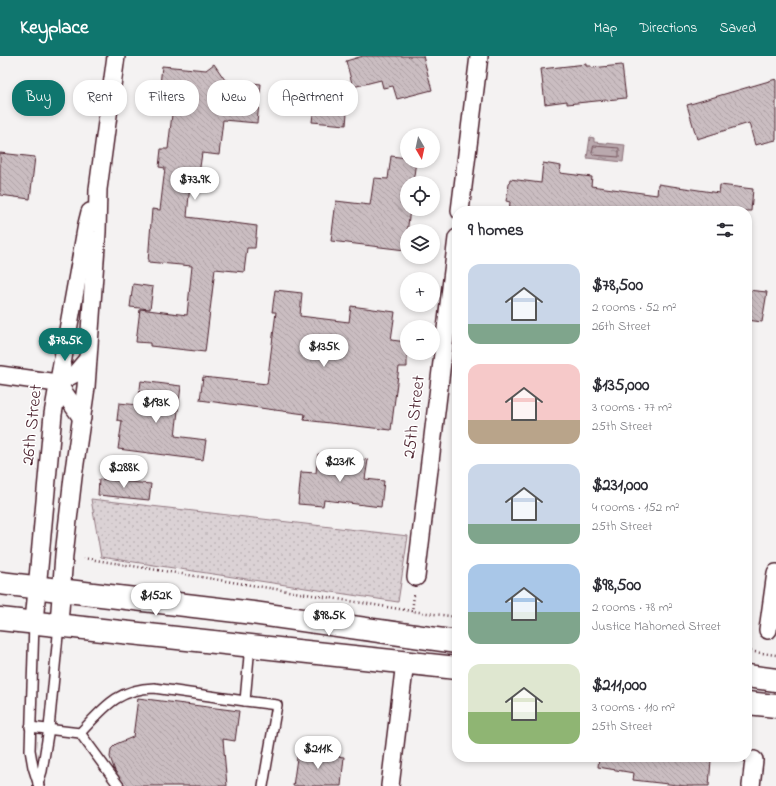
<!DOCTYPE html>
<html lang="en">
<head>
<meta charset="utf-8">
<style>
  :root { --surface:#fff; --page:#f7f7f7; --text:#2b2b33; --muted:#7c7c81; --accent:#0f766e }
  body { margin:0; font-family:"Indie Flower",sans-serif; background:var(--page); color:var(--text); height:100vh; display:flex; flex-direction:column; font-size:15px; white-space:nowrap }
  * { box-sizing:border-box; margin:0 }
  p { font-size:13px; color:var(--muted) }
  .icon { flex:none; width:22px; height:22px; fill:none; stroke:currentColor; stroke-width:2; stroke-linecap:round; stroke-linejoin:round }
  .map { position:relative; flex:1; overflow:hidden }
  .sheet { position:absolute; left:452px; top:150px; width:300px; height:556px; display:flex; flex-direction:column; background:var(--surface); border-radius:16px; box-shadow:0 2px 6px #0003 }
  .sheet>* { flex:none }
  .guide { position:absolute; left:12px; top:24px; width:380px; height:36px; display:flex; gap:8px }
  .needle { width:26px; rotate:171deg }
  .tools { position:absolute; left:400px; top:72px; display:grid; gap:8px }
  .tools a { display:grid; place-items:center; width:40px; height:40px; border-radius:50%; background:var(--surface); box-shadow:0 2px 6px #0003; font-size:20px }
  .price { position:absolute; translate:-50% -34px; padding:0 9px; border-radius:14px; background:#fff; color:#222; font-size:13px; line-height:26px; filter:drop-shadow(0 1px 2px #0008) }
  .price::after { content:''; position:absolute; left:50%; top:24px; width:12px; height:9px; margin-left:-6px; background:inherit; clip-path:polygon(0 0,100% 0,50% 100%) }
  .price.selected { background:var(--accent); color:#fff }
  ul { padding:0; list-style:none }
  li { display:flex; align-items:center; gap:12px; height:100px; padding:0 16px }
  li span { display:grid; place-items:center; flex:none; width:112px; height:80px; border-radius:12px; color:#555 }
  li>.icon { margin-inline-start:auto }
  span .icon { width:48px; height:48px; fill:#fffc; stroke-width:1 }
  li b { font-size:17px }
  h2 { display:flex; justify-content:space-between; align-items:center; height:48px; padding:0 16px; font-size:17px }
  .chip { padding:0 14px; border-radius:16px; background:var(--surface); box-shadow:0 2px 6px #0003; font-size:14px; line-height:36px }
  .chip.selected { background:var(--accent); color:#fff }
  header { display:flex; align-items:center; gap:24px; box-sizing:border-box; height:56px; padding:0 20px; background:var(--accent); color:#fff }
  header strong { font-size:19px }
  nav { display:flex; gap:22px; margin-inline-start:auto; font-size:14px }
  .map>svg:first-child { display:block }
  .grass { fill:url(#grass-dots); stroke:#927880 }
  .water { fill:url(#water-ripples); stroke:#8d727a }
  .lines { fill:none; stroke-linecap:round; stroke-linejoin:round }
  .shore { stroke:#77565f; stroke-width:1 }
  .building { fill:url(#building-back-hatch); stroke:#4a1f2b }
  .lane-casing { stroke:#4a1f2b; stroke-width:12 }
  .street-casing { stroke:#4a1f2b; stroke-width:20 }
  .secondary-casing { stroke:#4a1f2b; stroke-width:25 }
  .path { stroke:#4a1f2b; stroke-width:2.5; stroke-dasharray:1 3; stroke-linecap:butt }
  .lane { stroke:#fff; stroke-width:9 }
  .street { stroke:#fff; stroke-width:17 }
  .secondary { stroke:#fff; stroke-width:22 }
  .labels { text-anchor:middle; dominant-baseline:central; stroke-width:3; stroke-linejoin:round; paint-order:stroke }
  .street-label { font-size:18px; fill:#4a1f2b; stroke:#fff }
</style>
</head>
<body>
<header>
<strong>Keyplace</strong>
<nav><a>Map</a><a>Directions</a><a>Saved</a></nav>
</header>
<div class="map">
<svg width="776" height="730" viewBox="0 0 776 730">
  <defs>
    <pattern id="grass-dots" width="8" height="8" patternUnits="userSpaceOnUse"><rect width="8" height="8" fill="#dbd2d5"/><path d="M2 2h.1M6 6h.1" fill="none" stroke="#bdb4b7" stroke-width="1.8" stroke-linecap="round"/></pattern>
    <pattern id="water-ripples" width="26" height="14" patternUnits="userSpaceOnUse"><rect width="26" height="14" fill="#baa9ae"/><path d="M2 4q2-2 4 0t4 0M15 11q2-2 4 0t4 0" fill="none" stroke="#99898e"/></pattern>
    <pattern id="building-back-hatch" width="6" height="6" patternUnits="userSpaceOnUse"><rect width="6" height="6" fill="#cabdc1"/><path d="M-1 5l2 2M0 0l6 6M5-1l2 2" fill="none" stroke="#afa2a6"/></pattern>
  </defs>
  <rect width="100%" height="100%" fill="#f4f2f2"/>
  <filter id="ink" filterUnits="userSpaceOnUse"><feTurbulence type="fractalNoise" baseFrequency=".025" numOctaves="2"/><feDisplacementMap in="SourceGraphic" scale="8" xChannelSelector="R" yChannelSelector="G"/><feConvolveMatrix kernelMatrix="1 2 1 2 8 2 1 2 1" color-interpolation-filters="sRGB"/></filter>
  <g filter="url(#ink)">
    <!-- grass -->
    <path class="grass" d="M91 443 408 480 398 546 101 501Z"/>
    <!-- water -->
    <path class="water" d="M590 81 594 82V86L625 89 623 106 587 102Z"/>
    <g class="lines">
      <!-- shore -->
      <path class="shore" d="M594 90 619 92V101L593 99 592 97Z"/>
    </g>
    <!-- building -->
    <g class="building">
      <path d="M363 0H423L432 34 397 43 393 30 383 32 381 24 353 31 346 5Z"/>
      <path d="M214 8 225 24 261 28 257 67 223 64 219 99 202 97 199 118 191 117 187 161 257 170 255 192H247L244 216 215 213 205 296 150 290V287L136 286 140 253 187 259 192 210 148 206 152 153 160 154 165 112 159 111 161 93H168L174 41 159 39 162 10 206 14Z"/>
      <path d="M586 8V10H591V12L622 9 626 42 567 48V45L545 48 541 13Z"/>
      <path d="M776 23V84L755 89 749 67 697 83 687 49Z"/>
      <path d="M315 42 348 45 346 69 312 66Z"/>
      <path d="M0 97 35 101 30 143 0 139Z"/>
      <path d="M391 100 407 102V105H416L413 127H407V153H410L405 194 331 185 336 145 370 149 374 122 388 123Z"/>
      <path d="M543 107 561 110 560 117 592 121 591 130 657 139 658 128 719 137 720 129 753 133 751 155H509L510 146 506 145 510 123 541 127Z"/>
      <path d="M133 228 153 231 150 253 130 251Z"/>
      <path d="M275 234 302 237 300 260 349 266 351 250 395 256 391 284 407 286V311H399L391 374 304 364 305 358 200 344 203 321 267 328 276 256H272Z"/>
      <path d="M747 234 767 236 762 266 747 264Z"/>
      <path d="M141 325 181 330 175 380 206 384 203 404 118 393 122 365 117 364 119 347 138 349Z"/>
      <path d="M318 398 368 404 365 423 384 425 381 451 324 444 323 450 298 448 301 416 316 417Z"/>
      <path d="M99 423 151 428 149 444 98 439Z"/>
      <path d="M138 642 239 655 235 685 223 683 227 730H125L115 715 110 701 111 693 116 688 133 681Z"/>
      <path d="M298 695 344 701 341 730H293Z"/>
      <path d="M599 701H679L711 704 709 730H686L633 724 634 717 598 711Z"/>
    </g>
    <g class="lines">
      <defs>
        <g id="lane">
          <path d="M34 567 30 694 33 711 39 730"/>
          <path d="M250 589 245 645 277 649 263 730"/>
          <path d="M30 671 80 677 119 730"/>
          <path d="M80 677C104 652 117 633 154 632L245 645"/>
          <path d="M38 728 42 715 49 672 59 569"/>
        </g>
        <g id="street">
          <path d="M460 155 479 0"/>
          <path d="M0 319 57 327 76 317 87 304"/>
          <path d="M57 327 82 362"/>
          <path d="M416 521 457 182"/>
          <path d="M34 566 53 358 87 168 90 156"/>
          <path d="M59 568 64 499 73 421 86 331 97 176 98 133 116 0"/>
          <path d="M768 574 776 517"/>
          <path d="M390 730 405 606"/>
          <path d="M751 730 754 704"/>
        </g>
        <g id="secondary">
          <path d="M0 527 253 557 457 586"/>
          <path d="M0 563 457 612"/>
          <path d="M747 620 776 624"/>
          <path d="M747 647 776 650"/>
        </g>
      </defs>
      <!-- lane casing -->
      <use href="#lane" class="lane-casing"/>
      <!-- street casing -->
      <use href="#street" class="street-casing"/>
      <!-- secondary casing -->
      <use href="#secondary" class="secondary-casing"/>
      <!-- path -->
      <g class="path">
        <path d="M83 502 412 555 457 561"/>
        <path d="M412 556 414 539"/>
        <path d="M747 595 776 599"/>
      </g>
      <!-- lane -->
      <use href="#lane" class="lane"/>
      <!-- street -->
      <use href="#street" class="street"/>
      <!-- secondary -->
      <use href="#secondary" class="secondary"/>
    </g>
  </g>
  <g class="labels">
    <!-- street labels -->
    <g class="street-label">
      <text transform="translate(415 361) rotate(-83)">25th Street</text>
      <text transform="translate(33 369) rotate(-84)">26th Street</text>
    </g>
  </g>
</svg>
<div class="tools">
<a><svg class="needle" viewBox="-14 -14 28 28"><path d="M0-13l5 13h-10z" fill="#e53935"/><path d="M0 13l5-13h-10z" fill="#7c7c81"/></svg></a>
<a><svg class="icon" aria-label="locate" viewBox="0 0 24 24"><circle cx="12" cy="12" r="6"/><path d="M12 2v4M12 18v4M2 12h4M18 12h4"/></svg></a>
<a><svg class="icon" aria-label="layers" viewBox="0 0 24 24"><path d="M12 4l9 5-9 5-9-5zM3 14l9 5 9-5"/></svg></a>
<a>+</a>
<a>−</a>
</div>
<b class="price" style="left:195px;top:145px">$73.9K</b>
<b class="price selected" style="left:65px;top:306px">$78.5K</b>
<b class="price" style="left:324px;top:312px">$135K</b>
<b class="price" style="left:156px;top:368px">$193K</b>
<b class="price" style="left:340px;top:427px">$231K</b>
<b class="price" style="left:124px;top:433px">$288K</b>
<b class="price" style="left:156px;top:561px">$152K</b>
<b class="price" style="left:329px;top:581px">$98.5K</b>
<b class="price" style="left:318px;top:714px">$211K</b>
<div class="guide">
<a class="chip selected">Buy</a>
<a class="chip">Rent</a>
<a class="chip">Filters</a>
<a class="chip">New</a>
<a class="chip">Apartment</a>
</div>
<section class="sheet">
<h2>9 homes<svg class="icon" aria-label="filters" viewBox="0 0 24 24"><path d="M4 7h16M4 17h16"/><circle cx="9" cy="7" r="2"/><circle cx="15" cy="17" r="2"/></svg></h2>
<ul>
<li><span style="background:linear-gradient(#c9d6e8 75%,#7fa58c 0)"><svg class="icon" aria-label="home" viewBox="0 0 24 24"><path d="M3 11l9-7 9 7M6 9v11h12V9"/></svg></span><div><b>$78,500</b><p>2 rooms · 52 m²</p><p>26th Street</p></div></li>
<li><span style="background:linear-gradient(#f6c9c9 70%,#b9a48a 0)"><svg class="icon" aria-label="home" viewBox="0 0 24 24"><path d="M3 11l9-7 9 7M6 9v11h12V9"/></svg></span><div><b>$135,000</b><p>3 rooms · 77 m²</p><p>25th Street</p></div></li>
<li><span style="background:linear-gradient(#c9d6e8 75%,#7fa58c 0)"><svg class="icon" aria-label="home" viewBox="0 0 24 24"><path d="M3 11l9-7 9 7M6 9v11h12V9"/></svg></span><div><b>$231,000</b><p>4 rooms · 152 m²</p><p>25th Street</p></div></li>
<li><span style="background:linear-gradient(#a9c7e8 60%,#7fa58c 0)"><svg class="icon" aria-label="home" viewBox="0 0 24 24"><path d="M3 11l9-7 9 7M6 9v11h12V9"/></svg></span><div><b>$98,500</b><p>2 rooms · 78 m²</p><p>Justice Mahomed Street</p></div></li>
<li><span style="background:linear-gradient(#dfe7d0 60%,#8fb573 0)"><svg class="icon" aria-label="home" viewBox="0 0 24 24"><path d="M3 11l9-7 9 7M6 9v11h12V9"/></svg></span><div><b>$211,000</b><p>3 rooms · 110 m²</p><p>25th Street</p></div></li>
</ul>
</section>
</div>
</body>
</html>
